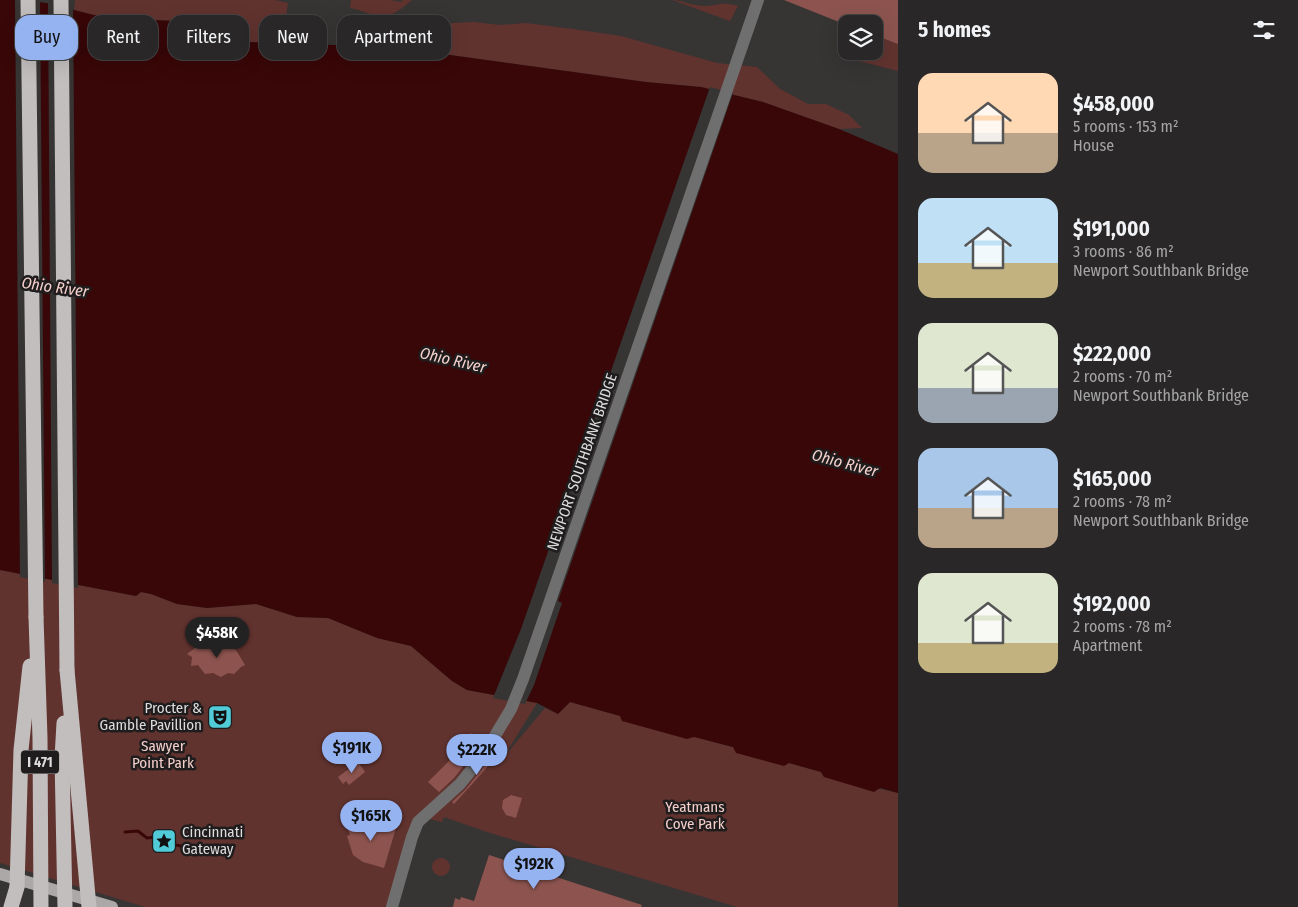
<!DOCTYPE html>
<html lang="en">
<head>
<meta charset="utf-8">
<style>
  :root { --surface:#292727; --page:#312f2f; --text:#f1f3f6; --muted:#a5a5a7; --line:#454444; --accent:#95b2f1 }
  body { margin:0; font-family:"Fira Sans Condensed",sans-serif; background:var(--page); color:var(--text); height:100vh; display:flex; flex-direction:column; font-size:19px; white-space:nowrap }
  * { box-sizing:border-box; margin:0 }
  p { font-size:16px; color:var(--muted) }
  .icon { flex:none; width:28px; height:28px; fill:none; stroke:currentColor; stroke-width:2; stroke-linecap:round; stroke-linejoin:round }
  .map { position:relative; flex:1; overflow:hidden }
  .side { display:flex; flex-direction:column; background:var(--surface); width:400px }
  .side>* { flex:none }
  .hud { position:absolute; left:15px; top:15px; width:475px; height:45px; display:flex; gap:10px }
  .tools { position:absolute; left:838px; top:15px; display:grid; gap:10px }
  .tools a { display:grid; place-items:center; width:45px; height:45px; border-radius:10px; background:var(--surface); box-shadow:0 5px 20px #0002,0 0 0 1px var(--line); font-size:25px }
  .price { position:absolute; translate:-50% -42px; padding:0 11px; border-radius:18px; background:var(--accent); color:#111; font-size:16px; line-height:32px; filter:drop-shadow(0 1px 2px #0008) }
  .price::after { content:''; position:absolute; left:50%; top:30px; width:15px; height:11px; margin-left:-8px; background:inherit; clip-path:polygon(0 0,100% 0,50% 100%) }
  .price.selected { background:#222; color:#fff }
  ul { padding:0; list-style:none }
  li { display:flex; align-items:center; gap:15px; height:125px; padding:0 20px }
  li span { display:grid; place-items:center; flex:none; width:140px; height:100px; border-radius:15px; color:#555 }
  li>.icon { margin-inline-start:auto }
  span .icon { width:60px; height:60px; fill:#fffc; stroke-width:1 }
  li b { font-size:21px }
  h2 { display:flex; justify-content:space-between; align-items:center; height:60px; padding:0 20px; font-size:21px }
  .pill { padding:0 18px; border-radius:15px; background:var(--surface); box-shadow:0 5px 20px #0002,0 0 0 1px var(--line); font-size:18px; line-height:45px }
  .pill.selected { background:var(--accent); color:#111 }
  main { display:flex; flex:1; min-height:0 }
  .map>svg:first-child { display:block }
  .green { fill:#61332f }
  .water { fill:#390708 }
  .pier { fill:#373434 }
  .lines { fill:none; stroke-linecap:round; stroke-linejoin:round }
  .stream { stroke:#390708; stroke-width:3 }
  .building { fill:#8d544f }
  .minor { stroke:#706f6f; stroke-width:12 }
  .major { stroke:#aba8a7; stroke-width:12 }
  .highway { stroke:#c2bebe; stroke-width:15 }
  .highway-bridge { stroke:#c2bebe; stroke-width:15 }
  .labels { text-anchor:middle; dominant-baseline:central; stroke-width:5; stroke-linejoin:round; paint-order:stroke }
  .shield { fill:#1e1c1c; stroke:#a4a2a2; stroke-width:1 }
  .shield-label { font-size:14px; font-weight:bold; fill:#dedcdc }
  .street-label { font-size:15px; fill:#dedcdc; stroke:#1e1c1c }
  .poi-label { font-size:15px; fill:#dedcdc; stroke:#1e1c1c; text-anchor:end }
  .park-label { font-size:15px; fill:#f4ceca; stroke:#1e1c1c }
  .water-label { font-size:16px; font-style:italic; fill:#f6d0cc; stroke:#1e1c1c }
</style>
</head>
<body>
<main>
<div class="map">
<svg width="898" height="907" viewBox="0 0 898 907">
  <rect width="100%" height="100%" fill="#373434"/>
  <!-- green -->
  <g class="green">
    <path d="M75 0H275L288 3 282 43 245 42 228 29 182 21 110 19 74 10Z"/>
    <path d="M351 0H390L401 2 403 0H412C404 7 392 17 381 16 372 16 360 9 350 8Z"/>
    <path d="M672 0C681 0 687 4 696 5 715 9 717 0 738 6L730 21Z"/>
    <path d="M415 15 434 24 474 22 500 25 526 23 573 29 621 36 717 63 757 67 780 89 808 104H826L849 115 862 128 839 129 763 102 701 87 646 82 414 50Z"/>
    <path d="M874 35 898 44V71L843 57 846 47V51H874Z"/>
    <path d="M0 570 136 596 141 592 151 594 177 604 207 608 256 604 297 617 328 618 377 638 411 646 452 681 467 690 537 703 503 758 545 708 558 714 570 702 821 772 824 777 898 793V907H737L487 832 444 817 442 822 418 816 392 907H145L0 863Z"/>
    <circle cx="441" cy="867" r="9"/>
  </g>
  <!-- water -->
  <path class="water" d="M0 0H22L46 3 110 19 182 21 228 29 245 42 392 47 646 82 701 87 763 102 839 129 898 154V793L880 788 874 792 824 777 821 772 789 763 784 766 736 753 733 747 694 737 687 739 622 721 620 716 570 702 558 714 537 703 467 690 452 681 411 646 377 638 328 618 297 617 256 604 207 608 177 604 151 594 141 592 136 596 0 570Z"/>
  <!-- pier -->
  <g class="pier">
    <path d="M15 0H40L45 582 20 577Z"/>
    <path d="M48 1 73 7 78 588 52 583Z"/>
    <path d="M710 87 733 93 558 601 562 603 534 685 525 704 493 698 521 629Z"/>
  </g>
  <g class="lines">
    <!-- stream -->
    <path class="stream" d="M125 832 138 831 147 838 155 837C158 840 177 846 182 846 190 846 195 844 202 848L217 845 222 848"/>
  </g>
  <!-- building -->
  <g class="building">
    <path d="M784 0H898V44L874 35V24H844Z"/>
    <path d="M221 643 236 650 245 665 241 667 234 674 228 673 221 677 213 673 205 674 198 665 191 666 192 657 187 654 195 648Z"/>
    <path d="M471 733 482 742 454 778 439 792 428 782 449 761Z"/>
    <path d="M495 752 497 754 484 771 454 804 452 802 466 789Z"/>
    <path d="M358 762 365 772 349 785 346 781 343 784 338 777Z"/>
    <path d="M511 795 522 798 516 818 506 815 502 808 503 800Z"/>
    <path d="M362 821 375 826 376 822 396 828 384 868 363 862 353 855 347 836 350 835 347 827Z"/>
    <path d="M489 855 642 905 641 907H453L455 898 460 900 461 897 474 901Z"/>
  </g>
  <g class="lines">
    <!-- minor -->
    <path class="minor" d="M392 907 412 837 418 822 460 784 484 754 511 709 523 679 758 0"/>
    <!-- major -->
    <path class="major" d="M0 874 112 907"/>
    <!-- highway -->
    <g class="highway">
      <path d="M28 0 36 617"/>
      <path d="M61 0 67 670"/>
      <path d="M11 907 17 887"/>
    </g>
    <!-- highway-bridge -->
    <g class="highway-bridge">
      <path d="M36 617 40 738 41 907"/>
      <path d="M67 670 89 907"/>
      <path d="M64 723 62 758 65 907"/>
      <path d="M17 887 21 750 30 666"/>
    </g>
  </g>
  <!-- icons -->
  <defs>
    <symbol id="theatre-square" viewBox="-11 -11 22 22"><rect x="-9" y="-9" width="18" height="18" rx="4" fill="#52cbd8" stroke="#1e1c1c"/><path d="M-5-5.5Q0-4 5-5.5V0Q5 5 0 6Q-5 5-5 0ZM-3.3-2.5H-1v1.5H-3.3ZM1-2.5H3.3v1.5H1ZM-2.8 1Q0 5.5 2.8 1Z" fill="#111"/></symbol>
    <symbol id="sight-square" viewBox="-11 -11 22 22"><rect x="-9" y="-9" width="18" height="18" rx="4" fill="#52cbd8" stroke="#1e1c1c"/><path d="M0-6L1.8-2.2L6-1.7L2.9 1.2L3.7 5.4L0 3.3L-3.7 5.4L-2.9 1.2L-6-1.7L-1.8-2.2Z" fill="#111"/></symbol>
  </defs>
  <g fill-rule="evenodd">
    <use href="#theatre-square" x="206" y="703" width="28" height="28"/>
    <use href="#sight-square" x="150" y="827" width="28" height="28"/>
  </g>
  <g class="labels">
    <!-- shield labels -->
    <rect class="shield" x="21" y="750.5" width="38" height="23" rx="4"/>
    <g class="shield-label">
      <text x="40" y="762">I 471</text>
    </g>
    <!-- street labels -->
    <g class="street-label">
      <text transform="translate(582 462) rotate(-71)">NEWPORT SOUTHBANK BRIDGE</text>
    </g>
    <!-- poi labels -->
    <g class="poi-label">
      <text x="202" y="708">Procter &amp;<tspan x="202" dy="17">Gamble Pavillion</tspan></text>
      <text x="182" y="832" text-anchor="start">Cincinnati<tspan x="182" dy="17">Gateway</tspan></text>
    </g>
    <!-- park labels -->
    <g class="park-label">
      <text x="163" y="746">Sawyer<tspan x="163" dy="17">Point Park</tspan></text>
      <text x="695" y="807">Yeatmans<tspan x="695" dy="17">Cove Park</tspan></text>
    </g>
    <!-- water labels -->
    <g class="water-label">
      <text transform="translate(55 287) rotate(8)">Ohio River</text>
      <text transform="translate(453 360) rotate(13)">Ohio River</text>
      <text transform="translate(845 463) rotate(15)">Ohio River</text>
    </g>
  </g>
</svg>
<div class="tools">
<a><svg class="icon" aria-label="layers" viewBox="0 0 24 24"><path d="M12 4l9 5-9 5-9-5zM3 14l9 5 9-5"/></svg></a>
</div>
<b class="price selected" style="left:217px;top:659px">$458K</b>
<b class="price" style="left:352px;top:774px">$191K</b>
<b class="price" style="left:477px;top:776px">$222K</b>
<b class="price" style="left:371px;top:842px">$165K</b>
<b class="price" style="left:534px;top:890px">$192K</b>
<div class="hud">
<a class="pill selected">Buy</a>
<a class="pill">Rent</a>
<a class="pill">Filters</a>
<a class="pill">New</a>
<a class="pill">Apartment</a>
</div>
</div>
<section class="side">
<h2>5 homes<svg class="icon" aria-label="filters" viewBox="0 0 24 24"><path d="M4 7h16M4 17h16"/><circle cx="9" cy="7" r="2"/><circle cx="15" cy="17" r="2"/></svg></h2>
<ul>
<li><span style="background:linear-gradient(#ffd9b3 60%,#b9a48a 0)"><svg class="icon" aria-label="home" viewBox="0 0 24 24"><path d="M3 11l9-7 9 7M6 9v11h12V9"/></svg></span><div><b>$458,000</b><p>5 rooms · 153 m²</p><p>House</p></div></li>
<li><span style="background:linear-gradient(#bfe0f5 65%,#c2b280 0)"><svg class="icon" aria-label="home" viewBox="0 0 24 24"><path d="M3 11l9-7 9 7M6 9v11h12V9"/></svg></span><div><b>$191,000</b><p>3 rooms · 86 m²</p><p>Newport Southbank Bridge</p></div></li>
<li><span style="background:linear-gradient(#dfe7d0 65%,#9aa5b1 0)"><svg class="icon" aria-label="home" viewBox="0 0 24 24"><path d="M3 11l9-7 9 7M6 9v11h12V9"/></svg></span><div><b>$222,000</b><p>2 rooms · 70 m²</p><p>Newport Southbank Bridge</p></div></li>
<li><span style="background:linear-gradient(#a9c7e8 60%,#b9a48a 0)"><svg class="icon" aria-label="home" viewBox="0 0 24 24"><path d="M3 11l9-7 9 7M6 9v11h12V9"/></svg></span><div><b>$165,000</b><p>2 rooms · 78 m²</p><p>Newport Southbank Bridge</p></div></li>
<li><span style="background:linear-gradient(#dfe7d0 70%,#c2b280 0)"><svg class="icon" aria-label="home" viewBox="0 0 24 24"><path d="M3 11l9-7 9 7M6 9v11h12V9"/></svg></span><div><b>$192,000</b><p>2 rooms · 78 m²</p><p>Apartment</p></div></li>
</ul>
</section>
</main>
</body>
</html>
